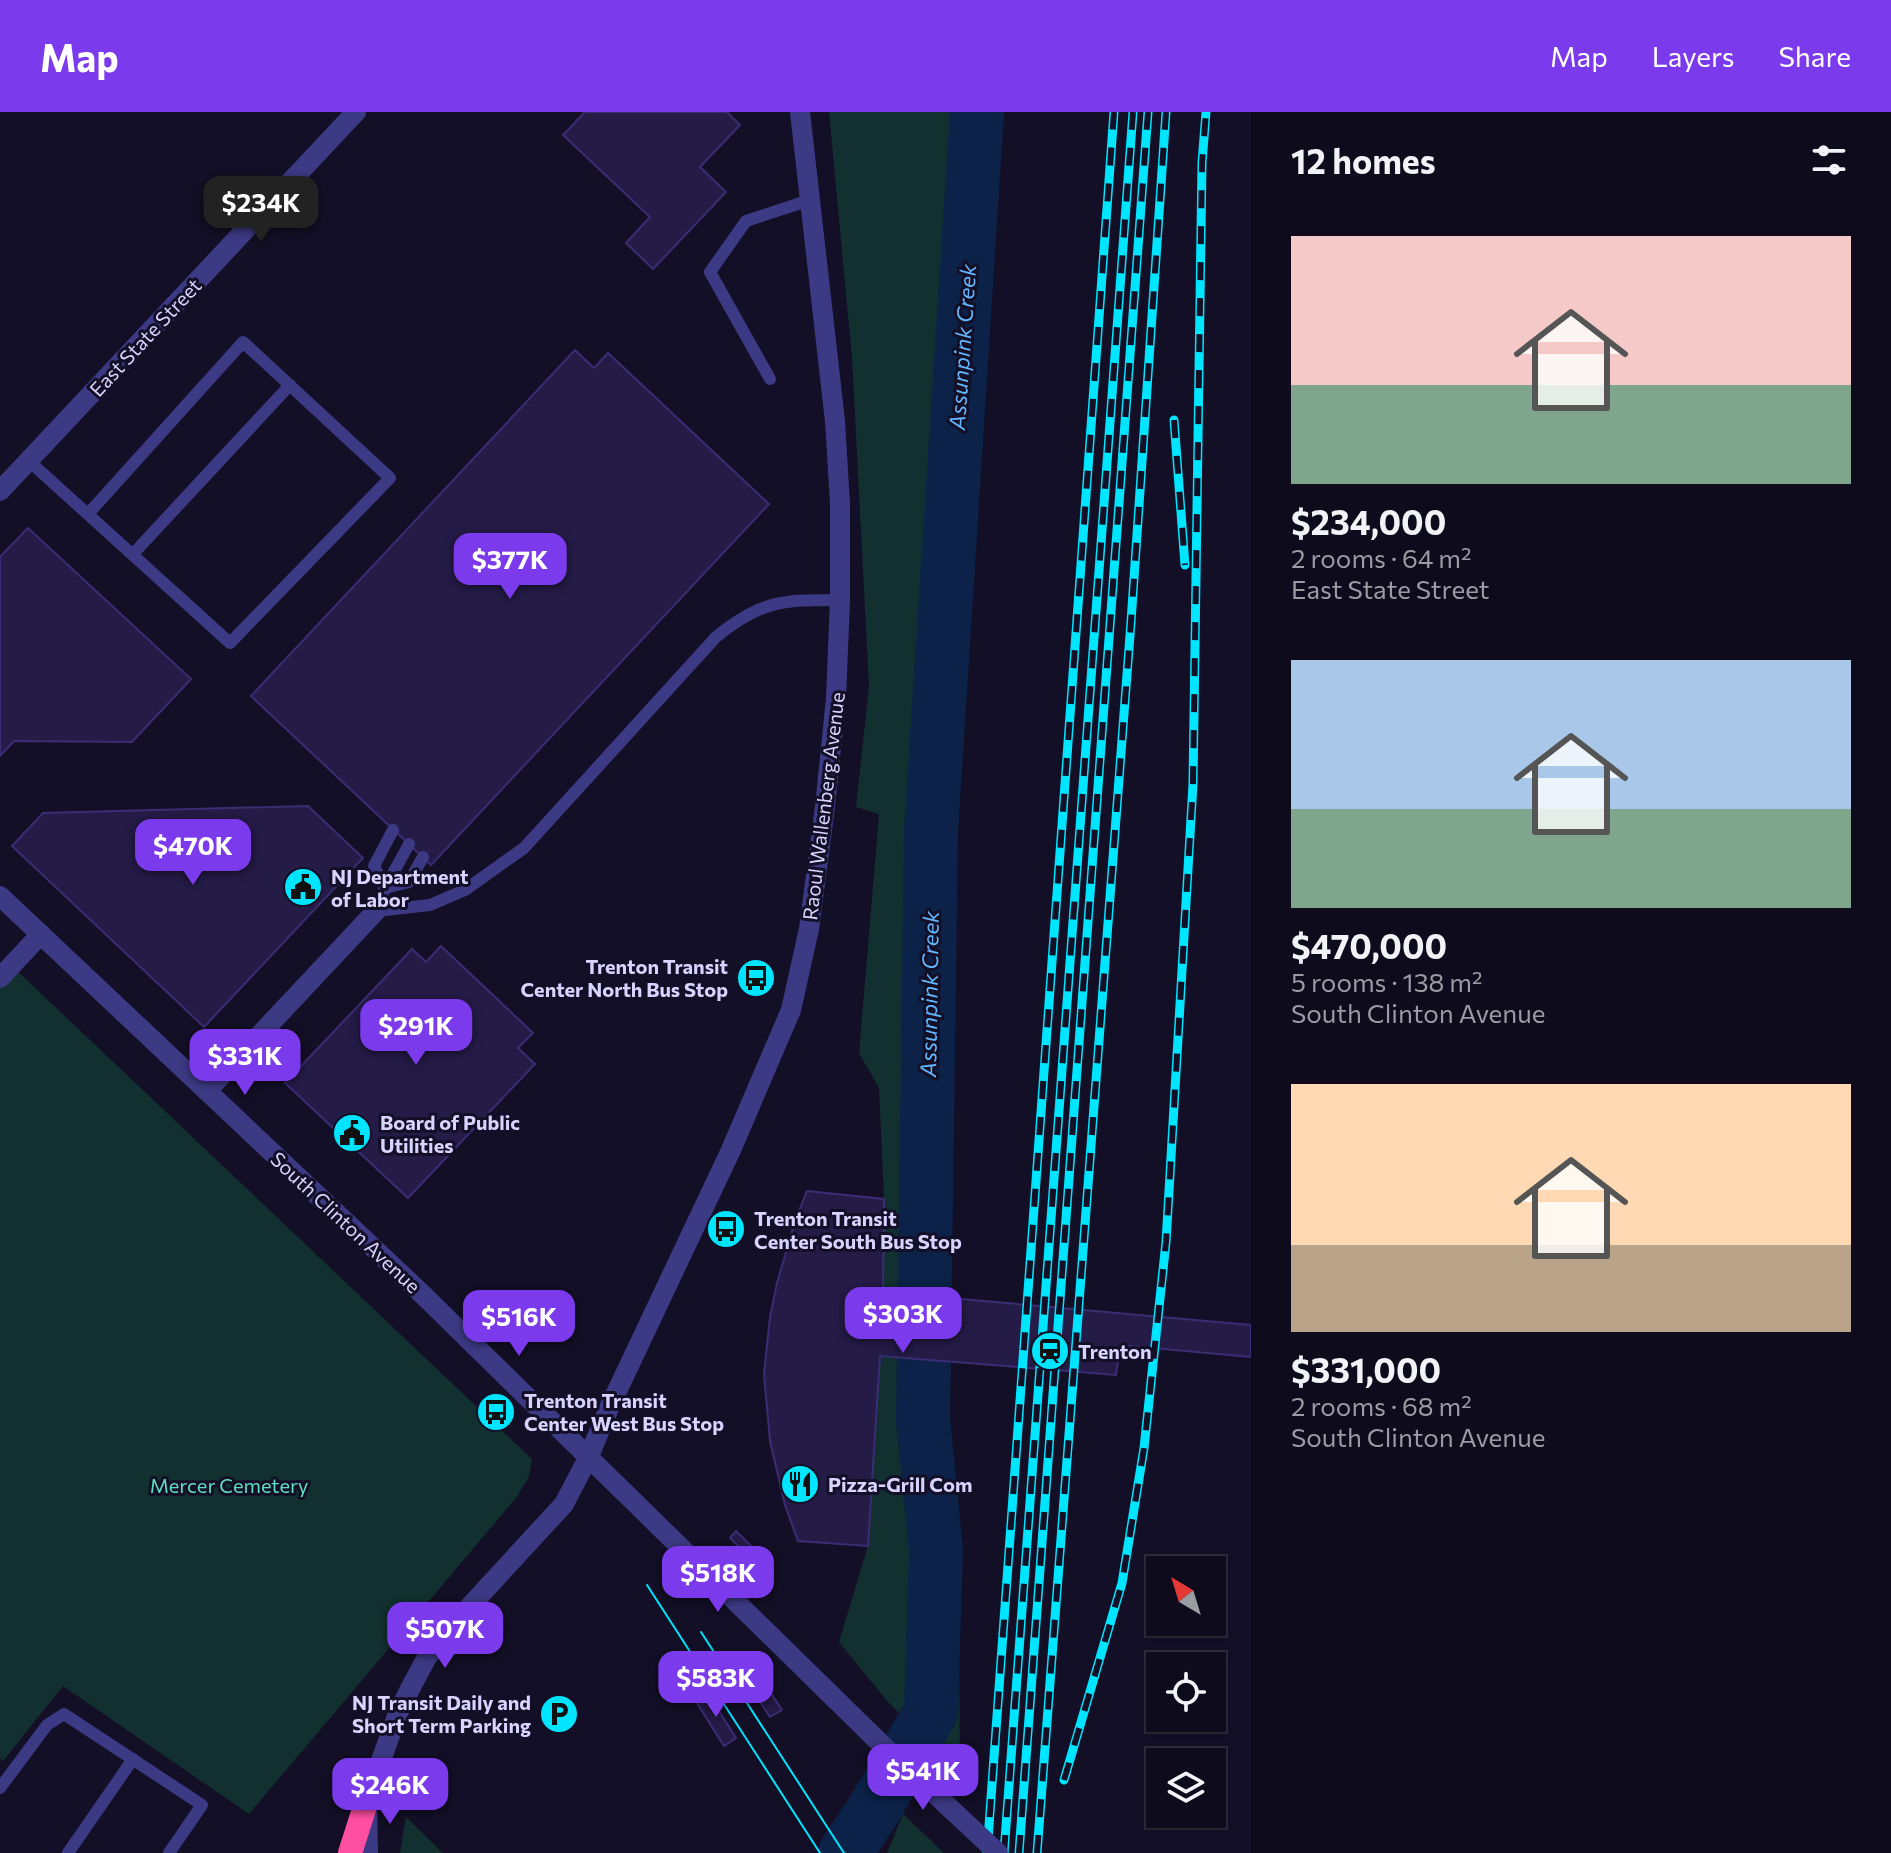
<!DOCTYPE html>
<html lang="en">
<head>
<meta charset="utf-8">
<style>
  :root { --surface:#0e0b1c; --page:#171425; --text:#f1f3f6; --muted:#9b9ba3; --line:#2e2b3b; --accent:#7c3aed }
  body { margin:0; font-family:Commissioner,sans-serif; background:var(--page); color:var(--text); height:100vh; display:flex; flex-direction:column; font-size:30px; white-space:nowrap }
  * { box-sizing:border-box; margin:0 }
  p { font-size:26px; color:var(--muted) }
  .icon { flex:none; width:44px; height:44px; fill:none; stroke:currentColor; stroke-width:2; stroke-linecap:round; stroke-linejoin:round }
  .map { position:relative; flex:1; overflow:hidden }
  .sheet { display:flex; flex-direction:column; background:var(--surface); width:640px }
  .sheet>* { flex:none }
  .needle { width:52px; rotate:322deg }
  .fabs { position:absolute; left:1146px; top:1444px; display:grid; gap:16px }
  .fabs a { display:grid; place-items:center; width:80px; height:80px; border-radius:0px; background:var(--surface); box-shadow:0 2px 6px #0004,0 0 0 2px var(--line); font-size:40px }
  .price { position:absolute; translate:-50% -68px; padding:0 18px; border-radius:16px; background:var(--accent); color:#fff; font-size:26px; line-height:52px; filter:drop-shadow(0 2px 4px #0008) }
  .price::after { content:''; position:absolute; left:50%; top:48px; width:24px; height:18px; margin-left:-12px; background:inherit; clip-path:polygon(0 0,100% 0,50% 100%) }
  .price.active { background:#222; color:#fff }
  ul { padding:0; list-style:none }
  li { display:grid; align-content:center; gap:16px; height:424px; padding:0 40px }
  li span { display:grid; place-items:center; height:248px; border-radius:0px; color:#555 }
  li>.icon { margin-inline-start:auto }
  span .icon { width:144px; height:144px; fill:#fffc; stroke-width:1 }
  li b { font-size:34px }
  h2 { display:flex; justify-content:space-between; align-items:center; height:96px; padding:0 40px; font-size:34px }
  header { display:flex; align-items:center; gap:48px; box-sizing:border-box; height:112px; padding:0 40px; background:var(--accent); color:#fff }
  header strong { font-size:38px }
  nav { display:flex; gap:44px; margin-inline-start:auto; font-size:28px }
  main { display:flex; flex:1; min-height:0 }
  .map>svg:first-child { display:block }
  .green { fill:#12302f }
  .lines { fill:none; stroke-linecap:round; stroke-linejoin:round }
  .river { stroke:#0c2248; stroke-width:54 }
  .building { fill:#241b47; stroke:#3b2d73; stroke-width:2 }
  .service { stroke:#3d3a85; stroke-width:12 }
  .minor { stroke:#3d3a85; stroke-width:20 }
  .tertiary { stroke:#3d3a85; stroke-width:20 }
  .motorway { stroke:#ff4fa3; stroke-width:24 }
  .tram { stroke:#00e5ff; stroke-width:2 }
  .rail-casing { stroke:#00e5ff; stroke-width:9 }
  .rail { stroke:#130f26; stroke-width:6; stroke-dasharray:18; stroke-linecap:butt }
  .tertiary-bridge { stroke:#3d3a85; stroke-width:20 }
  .labels { text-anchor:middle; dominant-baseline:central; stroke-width:6; stroke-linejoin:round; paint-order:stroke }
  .street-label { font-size:20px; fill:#d9d4ff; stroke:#130f26 }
  .poi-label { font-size:20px; font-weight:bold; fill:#d9d4ff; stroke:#130f26; text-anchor:start }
  .park-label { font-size:20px; fill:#5fe0c0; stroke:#130f26 }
  .water-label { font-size:22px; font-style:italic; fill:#62b6ff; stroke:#130f26 }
</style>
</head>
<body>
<header>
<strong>Map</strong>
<nav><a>Map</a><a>Layers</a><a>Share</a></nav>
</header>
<main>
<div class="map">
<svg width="1251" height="1741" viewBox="0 0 1251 1741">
  <rect width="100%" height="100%" fill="#130f26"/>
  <!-- green -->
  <g class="green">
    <path d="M829 0H1002L944 778 947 1186 883 1180 884 1087 879 976 859 941 879 702 856 695 869 574 852 246Z"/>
    <path d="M12 854 532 1347 529 1365 516 1386 249 1702 63 1574 3 1649 0 1646V866Z"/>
    <path d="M880 1244 947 1249 959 1520 960 1660 888 1590 839 1530 868 1434Z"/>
    <path d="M903 1702 944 1741H887Z"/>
    <path d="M406 1705 443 1741H400Z"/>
  </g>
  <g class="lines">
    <!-- river -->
    <path class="river" d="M845 1741 873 1699 931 1600 936 1438 923 1307 931 719 977 0"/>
  </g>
  <!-- building -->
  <g class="building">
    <path d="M585 0H727L740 13 700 55 726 80 653 157 626 131 650 105 563 23Z"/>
    <path d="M575 238 594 256 608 241 769 392 431 753 251 584Z"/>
    <path d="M28 416 191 567 132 630 14 629 0 644V445Z"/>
    <path d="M308 694 363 746 204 915 12 734 43 701Z"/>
    <path d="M441 834 533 921 518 936 535 952 408 1086 285 971 412 837 426 850Z"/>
    <path d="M807 1079 884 1087 883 1180 1251 1213V1245L1120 1233 1116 1263 880 1244 868 1434 798 1429 785 1393 770 1329 764 1262 770 1205 777 1171 795 1109Z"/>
    <path d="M736 1419 759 1442 753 1449 730 1426Z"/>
    <path d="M752 1552 782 1598 770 1605 740 1559Z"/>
    <path d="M707 1580 736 1626 724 1634 695 1588Z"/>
  </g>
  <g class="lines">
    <!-- service -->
    <g class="service">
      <path d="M770 267 710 160 746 109 810 88"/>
      <path d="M29 349 230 531 390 366 243 230 88 402"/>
      <path d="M133 442 290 273"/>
      <path d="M409 732 385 776 376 799 430 793 465 778 524 736 716 525C761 488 783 488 840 488"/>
      <path d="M385 776 374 754 393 718"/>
      <path d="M385 776 409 770 423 745"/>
      <path d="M0 1676 47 1613 64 1602 202 1693 169 1741"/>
      <path d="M68 1741 133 1647"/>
    </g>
    <!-- minor -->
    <g class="minor">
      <path d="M0 866 41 822"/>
      <path d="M207 979 376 799"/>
    </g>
    <!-- tertiary -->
    <g class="tertiary">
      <path d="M0 379 356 0"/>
      <path d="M0 784 419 1179 877 1628"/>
      <path d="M368 1741 367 1688 398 1601 411 1575 426 1547 448 1518 564 1392 589 1344 609 1296 731 1038 791 898 809 817 825 695 836 586 840 488V392L835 309 800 0"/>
    </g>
    <!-- motorway -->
    <path class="motorway" d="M350 1741 367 1688"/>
    <!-- tram -->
    <g class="tram">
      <path d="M647 1473 820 1741"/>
      <path d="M701 1520 844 1741"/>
    </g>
    <defs>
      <g id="rail">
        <path d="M1174 308 1185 453"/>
        <path d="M1064 1668 1122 1471 1144 1336 1166 1130 1193 672 1202 51 1206 0"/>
        <path d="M987 1741 1114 0"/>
        <path d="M1004 1741 1133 0"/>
        <path d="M1019 1741 1148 0"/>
        <path d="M1037 1741 1131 510 1166 0"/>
      </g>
    </defs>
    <!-- rail casing -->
    <use href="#rail" class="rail-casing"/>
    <!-- rail -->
    <use href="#rail" class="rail"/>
    <!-- tertiary-bridge -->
    <path class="tertiary-bridge" d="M877 1628 998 1741"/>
  </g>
  <!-- icons -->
  <defs>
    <symbol id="civic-disc" viewBox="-11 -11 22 22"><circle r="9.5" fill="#00e5ff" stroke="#130f26"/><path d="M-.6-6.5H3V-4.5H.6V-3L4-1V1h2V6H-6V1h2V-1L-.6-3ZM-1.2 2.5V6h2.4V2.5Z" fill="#111"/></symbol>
    <symbol id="bus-disc" viewBox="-11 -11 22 22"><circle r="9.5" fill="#00e5ff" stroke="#130f26"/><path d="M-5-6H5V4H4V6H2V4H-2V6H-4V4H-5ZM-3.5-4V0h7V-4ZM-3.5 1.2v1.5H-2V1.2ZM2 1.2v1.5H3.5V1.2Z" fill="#111"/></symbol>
    <symbol id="station-disc" viewBox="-11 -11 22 22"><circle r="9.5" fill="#00e5ff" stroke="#130f26"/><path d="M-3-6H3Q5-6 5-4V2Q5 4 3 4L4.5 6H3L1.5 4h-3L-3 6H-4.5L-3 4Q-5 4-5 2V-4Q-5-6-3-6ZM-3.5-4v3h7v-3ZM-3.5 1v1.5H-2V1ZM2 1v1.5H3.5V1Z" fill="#111"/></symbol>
    <symbol id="restaurant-disc" viewBox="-11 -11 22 22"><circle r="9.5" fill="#00e5ff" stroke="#130f26"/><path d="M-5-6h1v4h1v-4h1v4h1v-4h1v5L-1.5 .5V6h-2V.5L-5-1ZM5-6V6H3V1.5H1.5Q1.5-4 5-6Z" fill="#111"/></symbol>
    <symbol id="parking-disc" viewBox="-11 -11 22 22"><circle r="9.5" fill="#00e5ff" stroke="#130f26"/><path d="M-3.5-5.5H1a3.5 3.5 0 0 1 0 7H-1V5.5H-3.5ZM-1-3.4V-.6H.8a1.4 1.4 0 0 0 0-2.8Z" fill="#111"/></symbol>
  </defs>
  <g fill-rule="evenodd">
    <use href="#civic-disc" x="281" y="753" width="44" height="44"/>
    <use href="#bus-disc" x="734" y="844" width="44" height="44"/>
    <use href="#civic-disc" x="330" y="999" width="44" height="44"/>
    <use href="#bus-disc" x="704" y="1095" width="44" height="44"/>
    <use href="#station-disc" x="1028" y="1217" width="44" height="44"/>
    <use href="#bus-disc" x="474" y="1278" width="44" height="44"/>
    <use href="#restaurant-disc" x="778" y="1350" width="44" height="44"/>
    <use href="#parking-disc" x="537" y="1580" width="44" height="44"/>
  </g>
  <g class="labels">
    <!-- street labels -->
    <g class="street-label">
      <text transform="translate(145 225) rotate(-47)">East State Street</text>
      <text transform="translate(823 694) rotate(-83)">Raoul Wallenberg Avenue</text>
      <text transform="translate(346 1110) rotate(43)">South Clinton Avenue</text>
    </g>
    <!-- poi labels -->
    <g class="poi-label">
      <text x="331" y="764">NJ Department<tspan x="331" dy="23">of Labor</tspan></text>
      <text x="728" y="854" text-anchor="end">Trenton Transit<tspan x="728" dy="23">Center North Bus Stop</tspan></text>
      <text x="380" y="1010">Board of Public<tspan x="380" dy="23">Utilities</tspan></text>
      <text x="754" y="1106">Trenton Transit<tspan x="754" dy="23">Center South Bus Stop</tspan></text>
      <text x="1078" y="1239">Trenton</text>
      <text x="524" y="1288">Trenton Transit<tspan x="524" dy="23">Center West Bus Stop</tspan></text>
      <text x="828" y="1372">Pizza-Grill Com</text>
      <text x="531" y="1590" text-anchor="end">NJ Transit Daily and<tspan x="531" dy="23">Short Term Parking</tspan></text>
    </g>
    <!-- park labels -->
    <g class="park-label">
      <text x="229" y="1373">Mercer Cemetery</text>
    </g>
    <!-- water labels -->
    <g class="water-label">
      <text transform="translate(962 235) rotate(-86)">Assunpink Creek</text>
      <text transform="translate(929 882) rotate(-89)">Assunpink Creek</text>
    </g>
  </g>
</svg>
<div class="fabs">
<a><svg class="needle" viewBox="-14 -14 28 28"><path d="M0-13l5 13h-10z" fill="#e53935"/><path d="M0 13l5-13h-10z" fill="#9b9ba3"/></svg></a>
<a><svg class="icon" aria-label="locate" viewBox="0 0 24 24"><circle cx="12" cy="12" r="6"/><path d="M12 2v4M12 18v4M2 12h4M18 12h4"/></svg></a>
<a><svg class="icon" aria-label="layers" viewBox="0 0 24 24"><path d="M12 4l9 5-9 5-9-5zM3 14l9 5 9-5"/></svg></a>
</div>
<b class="price active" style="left:261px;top:132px">$234K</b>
<b class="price" style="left:510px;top:489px">$377K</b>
<b class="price" style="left:193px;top:775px">$470K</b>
<b class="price" style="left:416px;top:955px">$291K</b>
<b class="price" style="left:245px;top:985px">$331K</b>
<b class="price" style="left:903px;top:1243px">$303K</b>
<b class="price" style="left:519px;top:1246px">$516K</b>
<b class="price" style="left:718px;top:1502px">$518K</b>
<b class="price" style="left:445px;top:1558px">$507K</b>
<b class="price" style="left:716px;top:1607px">$583K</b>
<b class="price" style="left:923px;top:1700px">$541K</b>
<b class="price" style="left:390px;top:1714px">$246K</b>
</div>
<section class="sheet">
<h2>12 homes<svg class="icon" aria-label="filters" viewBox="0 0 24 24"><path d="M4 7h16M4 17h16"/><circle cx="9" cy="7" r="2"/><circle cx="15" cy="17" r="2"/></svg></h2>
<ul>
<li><span style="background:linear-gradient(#f6c9c9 60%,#7fa58c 0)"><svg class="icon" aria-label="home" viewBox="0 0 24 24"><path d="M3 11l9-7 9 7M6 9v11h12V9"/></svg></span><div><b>$234,000</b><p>2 rooms · 64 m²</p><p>East State Street</p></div></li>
<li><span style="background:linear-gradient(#a9c7e8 60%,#7fa58c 0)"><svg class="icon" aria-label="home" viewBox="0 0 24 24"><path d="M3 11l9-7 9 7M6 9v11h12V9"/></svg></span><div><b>$470,000</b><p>5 rooms · 138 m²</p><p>South Clinton Avenue</p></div></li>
<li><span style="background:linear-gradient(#ffd9b3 65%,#b9a48a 0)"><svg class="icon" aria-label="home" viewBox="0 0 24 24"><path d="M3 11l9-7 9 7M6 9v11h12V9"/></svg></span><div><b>$331,000</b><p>2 rooms · 68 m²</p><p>South Clinton Avenue</p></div></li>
</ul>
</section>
</main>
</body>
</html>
